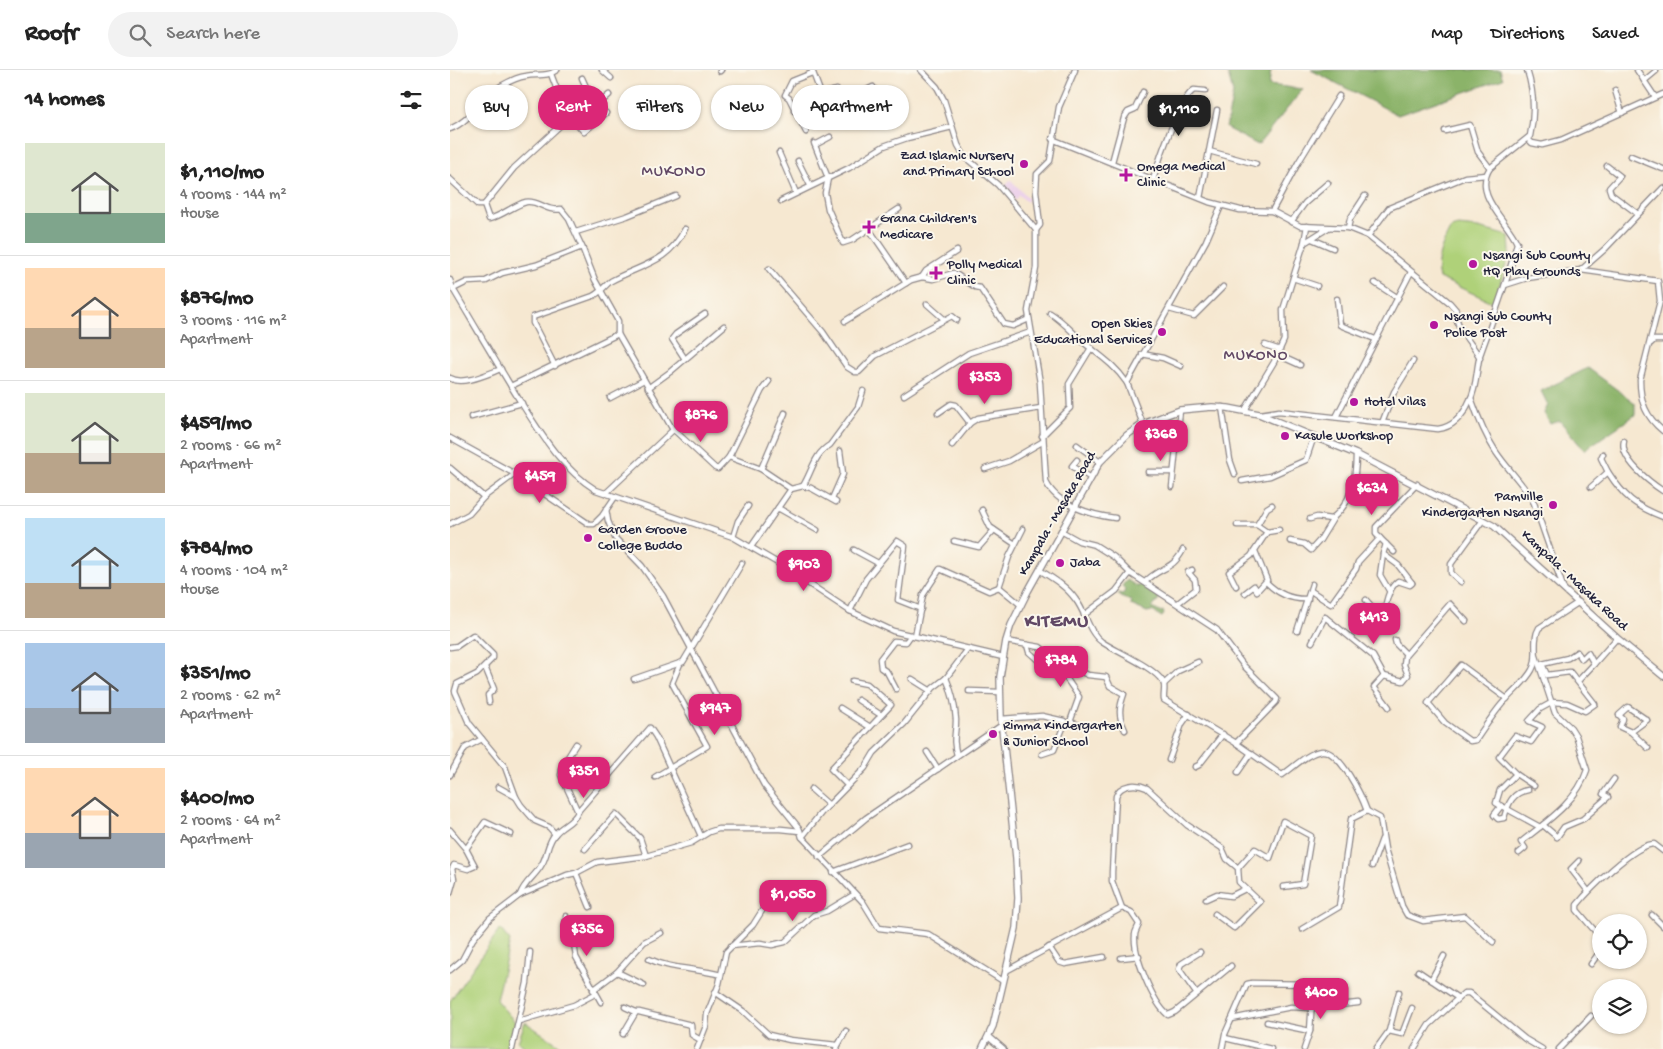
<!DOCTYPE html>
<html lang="en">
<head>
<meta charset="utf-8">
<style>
  :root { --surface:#fff; --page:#f2f2f2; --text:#222; --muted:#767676; --line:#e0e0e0; --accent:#db2777 }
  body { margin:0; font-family:"Gochi Hand",sans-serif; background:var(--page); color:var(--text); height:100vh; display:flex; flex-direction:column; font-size:19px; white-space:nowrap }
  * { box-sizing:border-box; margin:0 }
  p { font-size:16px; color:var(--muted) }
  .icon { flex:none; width:28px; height:28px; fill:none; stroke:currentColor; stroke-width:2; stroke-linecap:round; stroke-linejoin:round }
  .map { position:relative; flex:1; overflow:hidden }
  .drawer { display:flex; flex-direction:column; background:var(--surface); width:450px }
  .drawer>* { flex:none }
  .banner { position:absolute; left:15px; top:15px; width:475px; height:45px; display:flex; gap:10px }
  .fabs { position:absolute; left:1142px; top:844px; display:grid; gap:10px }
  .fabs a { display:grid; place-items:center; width:55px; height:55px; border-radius:50%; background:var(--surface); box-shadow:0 1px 4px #0004; font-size:25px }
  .price { position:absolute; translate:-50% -42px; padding:0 11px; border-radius:10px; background:var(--accent); color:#fff; font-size:16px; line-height:32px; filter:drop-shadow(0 1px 2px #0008) }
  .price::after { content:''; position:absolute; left:50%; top:30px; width:15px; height:11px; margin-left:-8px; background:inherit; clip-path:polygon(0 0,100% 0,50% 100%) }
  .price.current { background:#222; color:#fff }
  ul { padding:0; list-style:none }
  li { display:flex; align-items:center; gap:15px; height:125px; padding:0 25px }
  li+li { border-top:1px solid var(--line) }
  li span { display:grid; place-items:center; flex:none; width:140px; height:100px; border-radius:0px; color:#555 }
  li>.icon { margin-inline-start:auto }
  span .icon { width:60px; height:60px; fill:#fffc; stroke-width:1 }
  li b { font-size:21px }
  h2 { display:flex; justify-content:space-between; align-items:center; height:60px; padding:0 25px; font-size:21px }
  .chip { padding:0 18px; border-radius:22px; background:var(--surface); box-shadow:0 1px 4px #0004; font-size:18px; line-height:45px }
  .chip.current { background:var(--accent); color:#fff }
  header { display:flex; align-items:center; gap:30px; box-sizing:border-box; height:70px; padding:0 25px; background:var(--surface); border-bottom:1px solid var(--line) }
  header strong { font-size:24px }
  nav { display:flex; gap:28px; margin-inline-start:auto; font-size:18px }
  .search { width:350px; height:45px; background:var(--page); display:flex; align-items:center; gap:12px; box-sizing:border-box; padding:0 18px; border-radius:28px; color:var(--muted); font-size:19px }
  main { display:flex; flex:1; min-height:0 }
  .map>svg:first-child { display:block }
  .built { fill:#ecd1ea }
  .green { fill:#afd179; stroke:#687a5a }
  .forest { fill:#8bb369; stroke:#566a52 }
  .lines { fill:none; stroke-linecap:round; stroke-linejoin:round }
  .minor-casing { stroke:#8c8586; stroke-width:7 }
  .major-casing { stroke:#8c8586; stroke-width:8 }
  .minor { stroke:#fff; stroke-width:4.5 }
  .major { stroke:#fff; stroke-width:5.5 }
  .poi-dot { fill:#b5179e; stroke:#fbf7ec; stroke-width:2 }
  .labels { text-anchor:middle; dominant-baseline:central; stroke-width:4; stroke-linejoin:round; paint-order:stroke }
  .poi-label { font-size:14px; fill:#22223b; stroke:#fbf7ec; text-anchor:start }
  .street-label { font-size:14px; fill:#22223b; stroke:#fbf7ec }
  .quarter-label { font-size:16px; letter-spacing:1px; fill:#614865; stroke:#fbf7ec }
  .district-label { font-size:19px; font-weight:bold; letter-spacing:1px; fill:#614865; stroke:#fbf7ec }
</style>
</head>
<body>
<header>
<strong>Roofr</strong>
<div class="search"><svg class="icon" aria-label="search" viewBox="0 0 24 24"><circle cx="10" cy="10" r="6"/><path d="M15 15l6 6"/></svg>Search here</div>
<nav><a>Map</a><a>Directions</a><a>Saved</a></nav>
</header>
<main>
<section class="drawer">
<h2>14 homes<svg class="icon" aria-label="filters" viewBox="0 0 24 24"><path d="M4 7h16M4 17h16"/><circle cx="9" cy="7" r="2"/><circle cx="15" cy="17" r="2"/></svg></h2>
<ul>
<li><span style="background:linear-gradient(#dfe7d0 70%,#7fa58c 0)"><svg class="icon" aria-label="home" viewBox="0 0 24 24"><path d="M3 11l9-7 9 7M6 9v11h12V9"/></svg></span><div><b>$1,110/mo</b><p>4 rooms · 144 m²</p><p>House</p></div></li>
<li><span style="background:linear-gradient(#ffd9b3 60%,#b9a48a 0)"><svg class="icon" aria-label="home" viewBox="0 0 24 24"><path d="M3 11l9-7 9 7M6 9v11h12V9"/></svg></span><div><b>$876/mo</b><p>3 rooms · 116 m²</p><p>Apartment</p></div></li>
<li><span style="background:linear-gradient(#dfe7d0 60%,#b9a48a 0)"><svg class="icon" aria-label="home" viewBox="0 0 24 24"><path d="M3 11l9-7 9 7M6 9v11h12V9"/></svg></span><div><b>$459/mo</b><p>2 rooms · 66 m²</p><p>Apartment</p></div></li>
<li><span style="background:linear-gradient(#bfe0f5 65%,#b9a48a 0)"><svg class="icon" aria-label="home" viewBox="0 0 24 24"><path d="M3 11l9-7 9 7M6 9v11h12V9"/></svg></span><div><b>$784/mo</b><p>4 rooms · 104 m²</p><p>House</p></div></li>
<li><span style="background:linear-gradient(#a9c7e8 65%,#9aa5b1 0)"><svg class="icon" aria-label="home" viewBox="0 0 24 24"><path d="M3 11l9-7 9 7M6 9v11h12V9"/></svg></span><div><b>$351/mo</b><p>2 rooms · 62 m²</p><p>Apartment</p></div></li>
<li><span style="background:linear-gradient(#ffd9b3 65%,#9aa5b1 0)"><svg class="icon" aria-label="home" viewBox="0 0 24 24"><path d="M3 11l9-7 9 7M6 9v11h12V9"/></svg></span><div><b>$400/mo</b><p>2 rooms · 64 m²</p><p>Apartment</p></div></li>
</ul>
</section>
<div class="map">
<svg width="1213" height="979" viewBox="0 0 1213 979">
  <rect width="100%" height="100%" fill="#fbf7ec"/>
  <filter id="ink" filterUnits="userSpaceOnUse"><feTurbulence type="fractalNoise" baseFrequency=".02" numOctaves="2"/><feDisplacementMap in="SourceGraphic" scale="10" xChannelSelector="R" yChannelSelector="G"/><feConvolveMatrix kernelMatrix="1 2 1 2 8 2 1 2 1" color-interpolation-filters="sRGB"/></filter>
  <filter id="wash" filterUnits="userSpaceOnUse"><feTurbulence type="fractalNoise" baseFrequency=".0096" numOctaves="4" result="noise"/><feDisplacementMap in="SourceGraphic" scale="20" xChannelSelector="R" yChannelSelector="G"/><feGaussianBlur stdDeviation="1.12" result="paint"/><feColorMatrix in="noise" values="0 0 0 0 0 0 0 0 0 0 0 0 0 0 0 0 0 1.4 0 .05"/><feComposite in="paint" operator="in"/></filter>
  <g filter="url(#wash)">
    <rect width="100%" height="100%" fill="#f6e8d1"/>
    <!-- built -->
    <path class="built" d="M561 110 579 129 577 132 569 125 565 130 558 122 560 120 555 116Z"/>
    <!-- green -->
    <g class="green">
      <path d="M1008 156 1028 158 1059 166 1060 182 1044 233 989 208C984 193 993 172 1001 158Z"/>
      <path d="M50 859 60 871 46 930 65 952 59 979H0V931Z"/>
      <path d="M75 952 115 979H79L68 972Z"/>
    </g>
    <!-- forest -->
    <g class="forest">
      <path d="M777 0H821L819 15 853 19 808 75 776 58 783 23Z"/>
      <path d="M861 0H1050L1053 9 948 45Z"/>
      <path d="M1138 298 1185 333V345L1134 380 1110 351 1100 354 1094 343 1098 335 1091 321Z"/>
      <path d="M677 510 688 517 692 512 707 523 709 529 702 538 710 542 713 541 714 544 712 547 702 541 697 542 681 535V531L670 527 668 523 673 524 675 520 672 516Z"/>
    </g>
  </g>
  <g filter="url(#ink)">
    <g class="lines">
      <defs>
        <g id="minor">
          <path d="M152 0 161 8"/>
          <path d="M362 0 371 24 387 20 403 45 418 41 412 26 413 22 423 17"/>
          <path d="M471 0 487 17 494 30 508 75 515 87 548 115 586 160V198L578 241 590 313 596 412C607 435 641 445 665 448"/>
          <path d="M1187 0 1205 27"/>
          <path d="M270 1 271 0"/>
          <path d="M132 8 145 37"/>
          <path d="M1194 11 1206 1"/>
          <path d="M1165 20 1172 43"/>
          <path d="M344 41 365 30 371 24"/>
          <path d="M116 47 122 48 134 62 156 43"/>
          <path d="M126 53 159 25"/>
          <path d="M0 59C21 51 31 28 51 16 58 12 68 7 76 6 88 4 97 7 107 0"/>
          <path d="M995 61 1020 55 1028 82 1040 98"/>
          <path d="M356 62 339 28 335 25 342 11 362 3"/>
          <path d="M602 69 759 132 790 140 822 141 850 156 898 158 918 166 939 138 1015 107 1036 105"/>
          <path d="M1078 69 1082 73 1092 75 1111 70 1213 24"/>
          <path d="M364 73 378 108 375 123 378 139 393 173 402 170 449 139"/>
          <path d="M365 75 380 67"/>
          <path d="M759 81 806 94"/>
          <path d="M329 83 346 123"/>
          <path d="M1181 86 1213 99"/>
          <path d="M348 91 360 115"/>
          <path d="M662 92 674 48 678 42 685 39 693 22"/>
          <path d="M1157 96 1170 106 1159 118 1161 124 1188 144"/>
          <path d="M0 109 28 135H34L39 149C52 146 64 135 76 132 89 130 96 142 111 139L119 149 132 177 86 195 52 203 36 211 17 212 3 219"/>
          <path d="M703 110C708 93 730 27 744 20L755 21"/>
          <path d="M750 128 767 40"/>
          <path d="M331 131 399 98 434 76 457 68 502 57"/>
          <path d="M34 135 64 98 113 53 116 47 115 41 101 4"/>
          <path d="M822 141 848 93 889 26"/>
          <path d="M841 152 855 133 878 113"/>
          <path d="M898 158 900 149 915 126"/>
          <path d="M419 159 456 213"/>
          <path d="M586 160 590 155 586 121 587 104 600 91 609 37 625 0"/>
          <path d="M126 162 177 146 226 126"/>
          <path d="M918 166 1000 233 1006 240C1005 260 1021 271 1030 288"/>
          <path d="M862 169 883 178"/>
          <path d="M854 173 878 158"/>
          <path d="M319 199 373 262 397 297 405 302H409L425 286 502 246 507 250"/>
          <path d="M1131 200 1155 179 1213 118"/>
          <path d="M472 207 476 201 507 181"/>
          <path d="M843 208 867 216"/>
          <path d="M0 210 3 219C25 256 47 294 70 331 91 364 111 398 146 420L283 467 326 492 400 541 443 561 553 587"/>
          <path d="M925 213 948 228"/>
          <path d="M1055 215 1077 208 1131 200 1208 211 1210 231 1190 310C1190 332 1196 347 1213 361"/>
          <path d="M887 229 890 255 925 269"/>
          <path d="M477 234 494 249"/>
          <path d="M719 239 744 246 773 217"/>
          <path d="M600 243C613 251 621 261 632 271 650 286 663 293 677 313"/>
          <path d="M395 251 461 210 472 207 483 209 504 203 525 217 530 218 554 254 563 256 579 249"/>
          <path d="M1201 273 1204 270H1213"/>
          <path d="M815 275 830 280"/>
          <path d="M692 284 713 288 731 296"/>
          <path d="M828 285 850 295"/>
          <path d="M235 289 222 269 226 264 255 244"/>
          <path d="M105 296 83 253V247L143 226C151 222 154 216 161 211 192 194 217 194 235 159"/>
          <path d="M0 308C13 316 37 304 51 299"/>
          <path d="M319 311 312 320 279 387 311 399 341 419"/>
          <path d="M61 316 168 264V251L145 210 132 177"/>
          <path d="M198 318 220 302 274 256"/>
          <path d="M454 325 519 283 581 262"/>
          <path d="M160 328 194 310"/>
          <path d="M1021 328C1028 348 1035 365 1046 382 1058 400 1074 414 1084 433L1113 517"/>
          <path d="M772 337 780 390 785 404"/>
          <path d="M795 340 824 292 834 270 833 240 854 173 857 156"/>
          <path d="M488 343 501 334 506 335 520 353"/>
          <path d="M810 344 829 341 988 359C1004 357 1014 344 1020 330 1027 317 1026 300 1030 285 1043 248 1058 211 1067 173 1057 150 1022 125 1040 98L1080 66C1085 44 1084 22 1077 0"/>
          <path d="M21 347 72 333"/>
          <path d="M886 347 961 202"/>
          <path d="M932 353 944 322 963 291"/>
          <path d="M693 354 677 313 756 171 771 136"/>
          <path d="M223 359 265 398 268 399 279 387"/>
          <path d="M592 366 620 338 619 314 641 278"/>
          <path d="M0 368 65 404"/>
          <path d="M1174 371C1169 388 1199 412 1213 421"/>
          <path d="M502 375 520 353 528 348 591 338"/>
          <path d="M627 375 650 392"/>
          <path d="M1153 384 1151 388 1158 402"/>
          <path d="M627 390 622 396 641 408"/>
          <path d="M0 398 34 427"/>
          <path d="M311 399 335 343"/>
          <path d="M535 399 559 391 592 372"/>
          <path d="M698 402H723"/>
          <path d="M792 411 820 406 856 390 864 366"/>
          <path d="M353 416 361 418 386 432"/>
          <path d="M722 417 730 340"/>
          <path d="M1141 417 1158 402C1174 427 1185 436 1213 447"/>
          <path d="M156 423 223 360 168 264"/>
          <path d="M382 429 393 404 390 381"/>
          <path d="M328 438 367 460"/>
          <path d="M156 439 158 451 165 468 192 496 213 526 314 715 349 758 352 767 413 832 429 858 478 864 553 911"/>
          <path d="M532 440 540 457 565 474"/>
          <path d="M860 449 867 447 881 449C902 434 906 408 906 384"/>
          <path d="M0 454 19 444 34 427 65 404 139 454H144L152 446 165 427"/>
          <path d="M787 455H807L817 462 829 460"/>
          <path d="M807 455 817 438 822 435"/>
          <path d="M611 461 629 471 645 475 664 487 680 503"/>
          <path d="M283 467 288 451 298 436"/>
          <path d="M504 471 529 477 544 460"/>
          <path d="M840 471 854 474 861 480 870 470 884 447"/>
          <path d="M936 474 933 484 948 495 962 513"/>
          <path d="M301 477 341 419 353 416C362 402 364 384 380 375L408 337 413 321"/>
          <path d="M404 480 428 493"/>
          <path d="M944 482 926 464V457L967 414"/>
          <path d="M933 484 930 505 940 522"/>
          <path d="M591 501C604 509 617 517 626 530 636 543 638 562 652 572 667 582 704 597 713 612 716 616 713 624 714 630L786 673 832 705C843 698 858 682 872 681 890 680 912 727 917 741L930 748 935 779 952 836 957 845 973 851 1015 846 1043 872"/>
          <path d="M695 512C711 496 722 501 733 480"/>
          <path d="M816 512C828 524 841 530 858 529"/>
          <path d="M1011 512 1001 503V494L1033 450"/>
          <path d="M786 516 779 502 801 486 817 462"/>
          <path d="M549 517 559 487 573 459"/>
          <path d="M861 521 881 534 906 499 908 492 930 468"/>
          <path d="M795 523 804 516 807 521 817 510 805 481"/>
          <path d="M916 530 924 539 935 541C936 530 939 518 948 511L960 515 962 513"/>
          <path d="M728 533 746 519 745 510 738 502 742 500"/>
          <path d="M400 541 416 509 447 471 455 476 448 530 471 539"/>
          <path d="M634 545 666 521 680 503 767 560 794 596 827 629 826 632 786 673"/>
          <path d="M847 561 862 514"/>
          <path d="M465 566 473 525 490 499 539 521 549 517 571 535"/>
          <path d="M945 570 946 574 956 584"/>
          <path d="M556 571 590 577 602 587 629 627 620 652 615 653"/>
          <path d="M862 572 875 547 923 586 934 606"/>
          <path d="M577 575 579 582 589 591"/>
          <path d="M0 577 7 576 23 565 43 585V588L27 604 7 614 5 621 19 653 55 697 66 727 71 735 85 751 99 757 105 764"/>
          <path d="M603 588 638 605 656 607 660 616 674 624C669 638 668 646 675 660"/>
          <path d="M1144 594 1167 568"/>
          <path d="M35 597 44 619 38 625 39 632"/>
          <path d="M496 608C502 621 505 635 506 650 506 664 502 669 507 685"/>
          <path d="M184 609 233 592 292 493"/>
          <path d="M462 609 481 621"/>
          <path d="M714 614 728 601 748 592"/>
          <path d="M446 619 437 602 431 598 430 589 444 571 456 572 461 565"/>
          <path d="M519 621 550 622"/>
          <path d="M1057 629 1011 595 978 633 995 653 1020 671 1026 670C1034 658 1042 646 1051 635 1061 623 1075 613 1082 600 1090 587 1081 571 1089 558L1129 532"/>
          <path d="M408 630 431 645"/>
          <path d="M1101 632 1117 633 1135 641 1145 634 1120 602 1097 605 1092 594 1118 588 1127 582 1132 589 1138 583 1144 594 1128 611"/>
          <path d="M939 637 924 617 934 606 953 611 958 605 954 595 955 586 1000 534 1016 551"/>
          <path d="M390 638 420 657"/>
          <path d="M551 649 592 646 614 651 615 653 604 680 592 684"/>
          <path d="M620 652 629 655"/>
          <path d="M1181 662 1197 650 1178 637 1169 645 1173 649 1170 657 1181 662 1198 678"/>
          <path d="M477 682 488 699"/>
          <path d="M719 690 732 654 739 644"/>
          <path d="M745 697 749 695 773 664"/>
          <path d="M788 702 801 683"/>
          <path d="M1066 704 1049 687 1065 666 1081 672 1092 657 1079 651 1090 639 1101 633"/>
          <path d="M0 705 15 678 32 669"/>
          <path d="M205 707 257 676 222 613 230 594"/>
          <path d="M397 715 381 699 441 635 417 614 402 611"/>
          <path d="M1084 716 1066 704 1050 720 1046 733 1090 757"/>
          <path d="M48 717 66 727"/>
          <path d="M361 719 379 735"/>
          <path d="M1051 736 1044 745 1048 749 1054 748C1058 733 1063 722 1078 720"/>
          <path d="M129 740 200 658 206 667 251 766"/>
          <path d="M1093 755 1107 767 1114 757 1133 749 1158 727 1153 724 1164 709"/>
          <path d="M0 760 16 779 25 796 18 799 4 795 2 799 4 809 0 823"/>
          <path d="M352 767 371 743 415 698 424 683 454 654 483 618 496 608 518 579"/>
          <path d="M16 779 35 752 61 764"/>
          <path d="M135 779 166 744 190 768 196 786"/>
          <path d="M1069 783 1075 778 1071 772C1096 752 1127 732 1137 700L1126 666 1121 658 1105 643 1086 586"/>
          <path d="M369 787 416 748 552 655"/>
          <path d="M1129 791 1121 799 1138 821"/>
          <path d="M922 796 932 769"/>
          <path d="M788 798 805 779 820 788 833 751 861 766 853 814 833 817"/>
          <path d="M383 802 458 774"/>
          <path d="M126 803 140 837"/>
          <path d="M70 825C74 812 86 806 92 794 98 784 97 772 106 763 113 755 123 753 128 742L111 705 113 695 126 674"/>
          <path d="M756 829 767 824 781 826 795 819"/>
          <path d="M672 838 681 842 689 854C688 858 685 861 685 865 683 885 703 933 718 945L725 942 781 896"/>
          <path d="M1202 845 1213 856"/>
          <path d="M116 846 115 860 123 866 126 887 151 932"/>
          <path d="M852 859 889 837 901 749 917 741"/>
          <path d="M1151 868 1127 840V835C1139 820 1185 774 1204 774L1213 781"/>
          <path d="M281 876 310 873 322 875 335 872 364 845 377 841 405 824"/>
          <path d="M599 877 609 892 615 894 654 887"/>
          <path d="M671 888 689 886"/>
          <path d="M199 889C222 900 247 898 271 905"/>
          <path d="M1141 894 1151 880"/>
          <path d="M0 900 12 890 23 869 40 848 70 825 117 805 126 803 147 792 196 786 241 773 259 762 268 759H331L350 761"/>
          <path d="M556 901 672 838 662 811V802L666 726C670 714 686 713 697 718L737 755 772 778 777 789 788 798 789 812 810 832 784 858 765 844"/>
          <path d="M968 901 1008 928"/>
          <path d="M167 902 194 872 211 863"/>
          <path d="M981 910 994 886"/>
          <path d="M143 920 167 902 194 915"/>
          <path d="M265 922 293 941 319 965 340 970 387 975"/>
          <path d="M746 923 729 899 731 894 750 882"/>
          <path d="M175 937 186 942"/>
          <path d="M782 949 841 937 862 938 908 933"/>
          <path d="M69 951 124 935 145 924"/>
          <path d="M817 952 860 961"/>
          <path d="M939 961 952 964 962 938"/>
          <path d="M173 964 186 942H189L241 955 242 965 249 969"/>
          <path d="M775 968 821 979"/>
          <path d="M62 979 77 913 80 882"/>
          <path d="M247 979 256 956 257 944 269 914 276 882 303 855 315 836"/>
          <path d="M386 979 396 961"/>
          <path d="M772 979 775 964 797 914 802 913 863 914 860 961 854 979"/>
          <path d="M926 979 939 961 949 922"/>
          <path d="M964 979 979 955 1014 923H1019L1075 969 1092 979"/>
          <path d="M1109 979 1141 946"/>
        </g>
        <g id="major">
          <path d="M539 967 553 979"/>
          <path d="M532 979 543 956 566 858 568 828 566 788 551 649 550 607 556 571 561 555 578 521 650 392 677 365 693 354 730 340 762 337 778 338 809 344 906 384 1044 456 1167 568 1213 606"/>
        </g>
      </defs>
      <!-- minor casing -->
      <use href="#minor" class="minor-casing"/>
      <!-- major casing -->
      <use href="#major" class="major-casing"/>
      <!-- minor -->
      <use href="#minor" class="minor"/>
      <!-- major -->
      <use href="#major" class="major"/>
    </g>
  </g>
  <!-- markers -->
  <g class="poi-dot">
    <circle cx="574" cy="94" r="5"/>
    <path d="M673.5 97.5h5v5h5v5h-5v5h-5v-5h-5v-5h5z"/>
    <path d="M416.5 149.5h5v5h5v5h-5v5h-5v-5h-5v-5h5z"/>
    <circle cx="1023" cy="194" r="5"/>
    <path d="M483.5 195.5h5v5h5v5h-5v5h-5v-5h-5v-5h5z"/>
    <circle cx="984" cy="255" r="5"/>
    <circle cx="712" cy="262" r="5"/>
    <circle cx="904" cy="332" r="5"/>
    <circle cx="835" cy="366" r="5"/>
    <circle cx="1103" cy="435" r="5"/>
    <circle cx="138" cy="468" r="5"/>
    <circle cx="610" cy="493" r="5"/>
    <circle cx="543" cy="664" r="5"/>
  </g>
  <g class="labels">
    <!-- poi labels -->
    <g class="poi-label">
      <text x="564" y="86" text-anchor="end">Zad Islamic Nursery<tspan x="564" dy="16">and Primary School</tspan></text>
      <text x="687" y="97">Omega Medical<tspan x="687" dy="16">Clinic</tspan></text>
      <text x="430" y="149">Grana Children's<tspan x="430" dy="16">Medicare</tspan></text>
      <text x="1033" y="186">Nsangi Sub County<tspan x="1033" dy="16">HQ Play Grounds</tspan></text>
      <text x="497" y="195">Polly Medical<tspan x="497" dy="16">Clinic</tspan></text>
      <text x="994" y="247">Nsangi Sub County<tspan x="994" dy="16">Police Post</tspan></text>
      <text x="702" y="254" text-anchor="end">Open Skies<tspan x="702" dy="16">Educational Services</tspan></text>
      <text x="914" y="332">Hotel Vilas</text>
      <text x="845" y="366">Kasule Workshop</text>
      <text x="1093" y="427" text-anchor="end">Pamville<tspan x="1093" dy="16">Kindergarten Nsangi</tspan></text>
      <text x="148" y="460">Garden Groove<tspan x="148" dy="16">College Buddo</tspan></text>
      <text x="620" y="493">Jaba</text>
      <text x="553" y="656">Rimma Kindergarten<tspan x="553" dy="16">&amp; Junior School</tspan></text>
    </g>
    <!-- street labels -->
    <g class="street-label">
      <text transform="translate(608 444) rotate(-60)">Kampala - Masaka Road</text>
      <text transform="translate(1124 511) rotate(43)">Kampala - Masaka Road</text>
    </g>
    <!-- quarter labels -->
    <g class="quarter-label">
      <text x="224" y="102">MUKONO</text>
      <text x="806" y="286">MUKONO</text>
    </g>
    <!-- district labels -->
    <g class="district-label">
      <text x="607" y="552">KITEMU</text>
    </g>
  </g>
</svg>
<div class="fabs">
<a><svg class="icon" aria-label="locate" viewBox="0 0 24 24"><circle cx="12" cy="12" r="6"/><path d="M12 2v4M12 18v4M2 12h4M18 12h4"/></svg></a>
<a><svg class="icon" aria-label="layers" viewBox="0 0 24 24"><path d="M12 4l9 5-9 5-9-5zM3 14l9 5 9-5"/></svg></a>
</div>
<b class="price current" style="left:729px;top:67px">$1,110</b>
<b class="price" style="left:535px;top:335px">$353</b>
<b class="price" style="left:251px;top:373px">$876</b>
<b class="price" style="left:711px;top:392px">$368</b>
<b class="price" style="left:90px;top:434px">$459</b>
<b class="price" style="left:922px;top:446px">$634</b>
<b class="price" style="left:354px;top:522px">$903</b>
<b class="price" style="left:924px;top:575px">$413</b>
<b class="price" style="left:611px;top:618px">$784</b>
<b class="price" style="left:265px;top:666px">$947</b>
<b class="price" style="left:134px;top:729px">$351</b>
<b class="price" style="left:343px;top:852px">$1,050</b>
<b class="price" style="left:137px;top:887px">$356</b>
<b class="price" style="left:871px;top:950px">$400</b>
<div class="banner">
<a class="chip">Buy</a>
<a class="chip current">Rent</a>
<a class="chip">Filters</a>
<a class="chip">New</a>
<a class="chip">Apartment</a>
</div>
</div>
</main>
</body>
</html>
